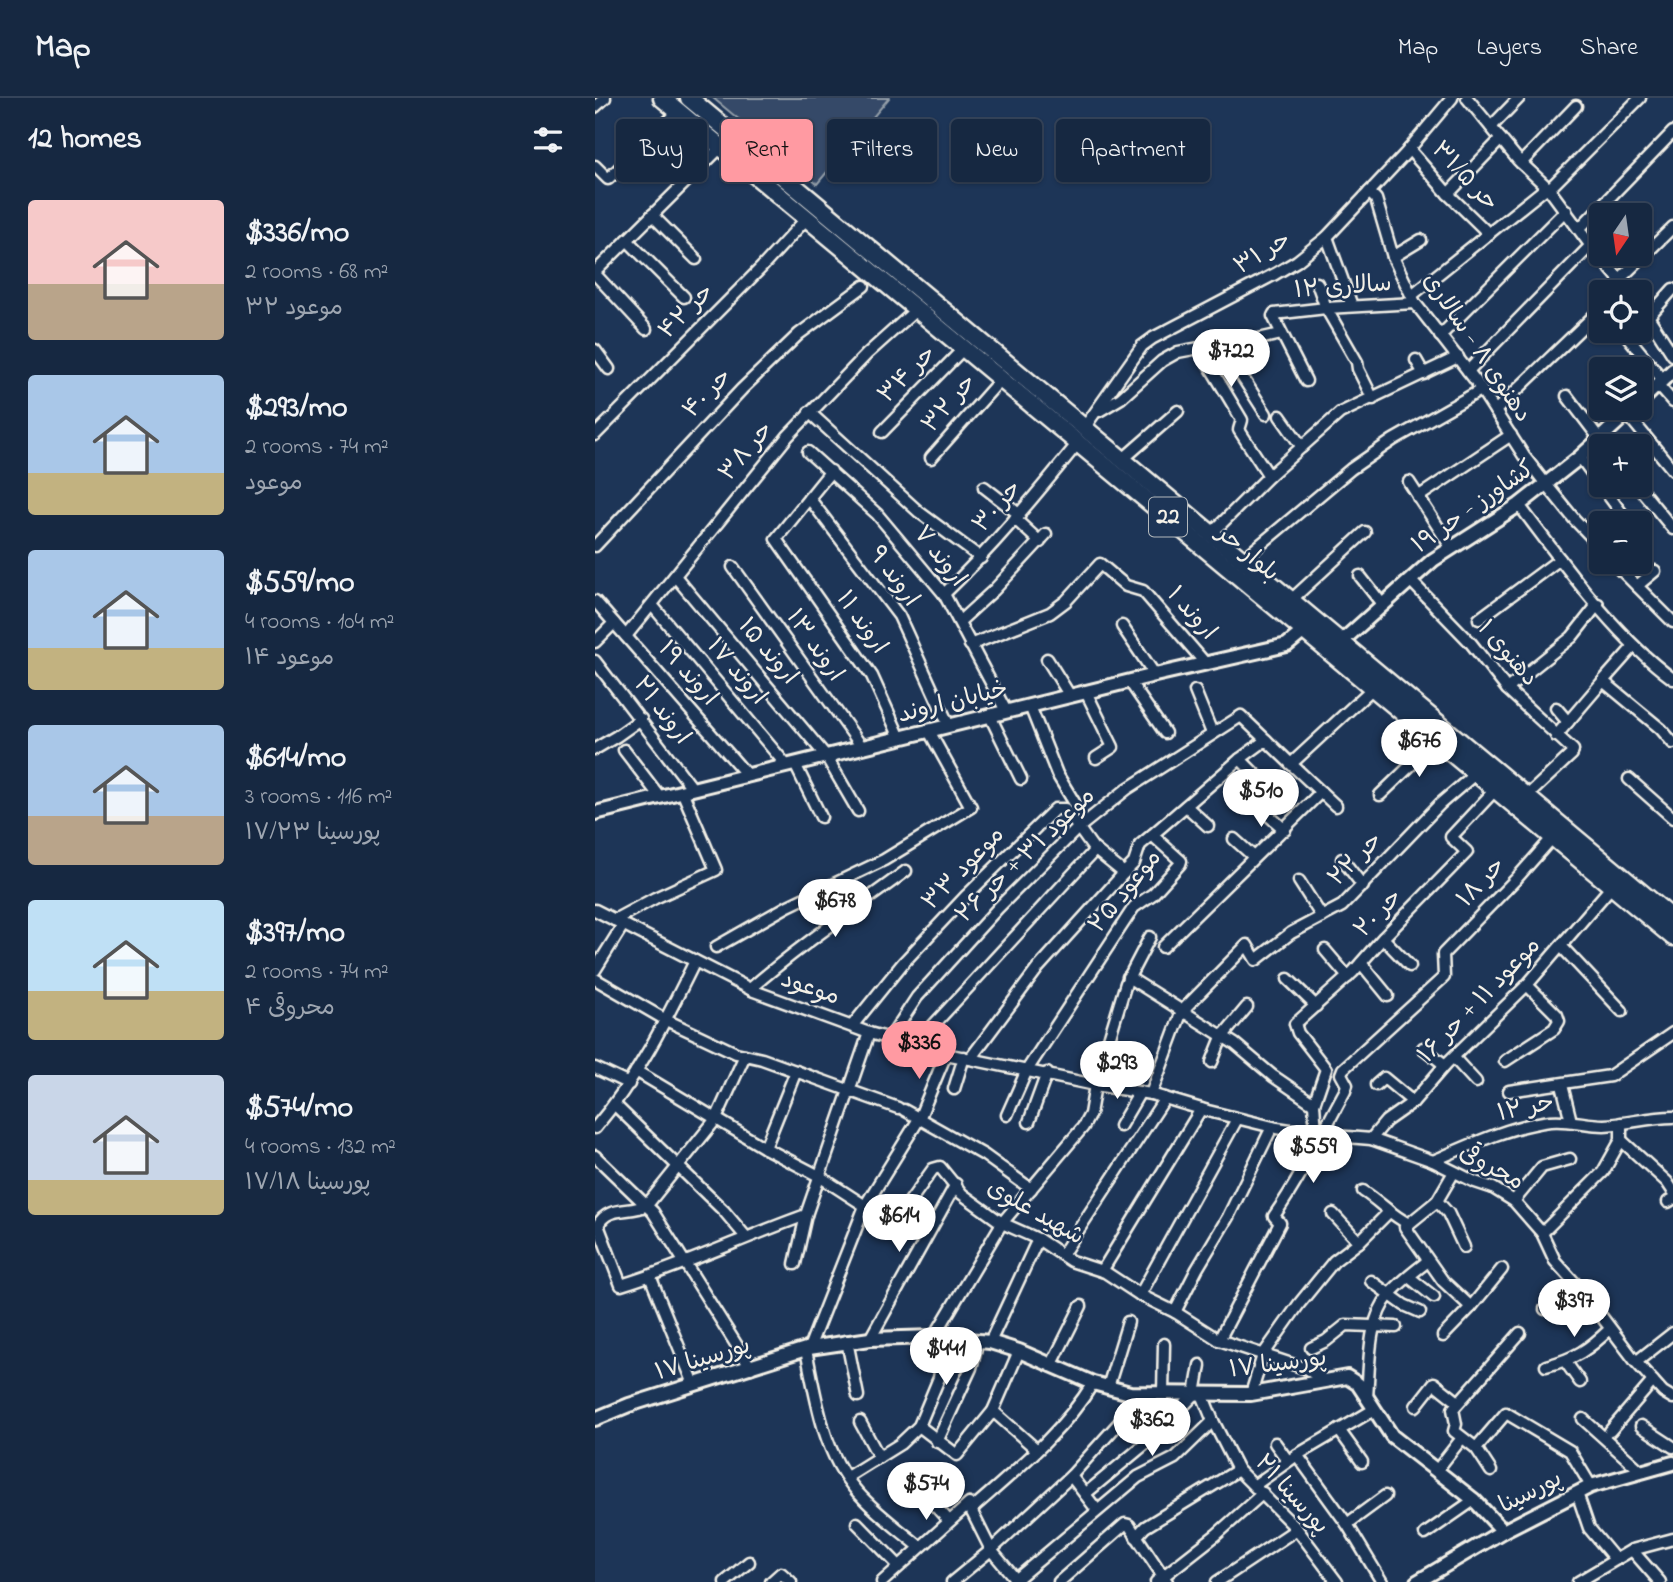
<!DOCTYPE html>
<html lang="en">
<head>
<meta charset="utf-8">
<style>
  :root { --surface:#162841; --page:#23344c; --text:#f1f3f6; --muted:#9ea6b1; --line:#35445a; --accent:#ff9aa2 }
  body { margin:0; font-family:"Indie Flower","Playpen Sans Arabic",sans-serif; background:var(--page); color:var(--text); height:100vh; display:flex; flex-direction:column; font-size:26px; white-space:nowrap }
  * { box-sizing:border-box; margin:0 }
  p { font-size:23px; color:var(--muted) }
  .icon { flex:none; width:38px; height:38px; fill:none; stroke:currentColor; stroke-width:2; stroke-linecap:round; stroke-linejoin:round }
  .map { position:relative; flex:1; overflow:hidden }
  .sheet { display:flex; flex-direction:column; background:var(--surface); width:595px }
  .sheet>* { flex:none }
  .hud { position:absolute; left:21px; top:21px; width:665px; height:63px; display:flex; gap:14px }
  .needle { width:46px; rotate:193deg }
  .controls { position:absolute; left:994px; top:105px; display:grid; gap:14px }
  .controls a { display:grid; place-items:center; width:63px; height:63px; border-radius:7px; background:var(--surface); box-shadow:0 2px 5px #0004,0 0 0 2px var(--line); font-size:35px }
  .price { position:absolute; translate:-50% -60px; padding:0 16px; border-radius:24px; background:#fff; color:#222; font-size:23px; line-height:46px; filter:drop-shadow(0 2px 4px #0008) }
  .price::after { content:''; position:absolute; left:50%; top:42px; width:21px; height:16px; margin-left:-10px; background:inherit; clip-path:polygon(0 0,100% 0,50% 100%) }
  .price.on { background:var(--accent); color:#111 }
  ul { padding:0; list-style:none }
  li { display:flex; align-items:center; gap:21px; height:175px; padding:0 28px }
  li span { display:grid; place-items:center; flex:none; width:196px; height:140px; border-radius:7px; color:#555 }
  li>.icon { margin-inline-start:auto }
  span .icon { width:84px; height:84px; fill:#fffc; stroke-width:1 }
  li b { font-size:30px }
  h2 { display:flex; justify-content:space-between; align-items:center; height:84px; padding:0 28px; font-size:30px }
  .tag { padding:0 24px; border-radius:7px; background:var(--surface); box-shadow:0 2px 5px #0004,0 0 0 2px var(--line); font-size:24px; line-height:63px }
  .tag.on { background:var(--accent); color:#111 }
  header { display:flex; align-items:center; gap:42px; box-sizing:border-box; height:98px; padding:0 35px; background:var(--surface); border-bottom:2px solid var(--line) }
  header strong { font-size:33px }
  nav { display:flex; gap:38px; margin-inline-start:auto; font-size:24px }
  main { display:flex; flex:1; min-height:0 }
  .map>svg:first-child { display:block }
  .green { fill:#354a67; stroke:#949ea8; stroke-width:2 }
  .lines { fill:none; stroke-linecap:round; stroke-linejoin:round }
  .minor-casing { stroke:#f4f1e8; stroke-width:15 }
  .tertiary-casing { stroke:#f4f1e8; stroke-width:18 }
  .primary-casing { stroke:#f4f1e8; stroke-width:21 }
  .minor { stroke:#1d3557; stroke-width:10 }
  .tertiary { stroke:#1d3557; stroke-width:12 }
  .primary { stroke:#1d3557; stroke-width:16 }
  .labels { text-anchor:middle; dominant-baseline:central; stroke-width:5; stroke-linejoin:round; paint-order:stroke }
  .shield { fill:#1d3557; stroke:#b4b9bc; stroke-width:2 }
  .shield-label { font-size:23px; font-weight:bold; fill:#f4f1e8 }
  .street-label { font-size:24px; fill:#f4f1e8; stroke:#1d3557 }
</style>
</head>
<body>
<header>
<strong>Map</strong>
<nav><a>Map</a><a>Layers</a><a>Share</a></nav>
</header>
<main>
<section class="sheet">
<h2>12 homes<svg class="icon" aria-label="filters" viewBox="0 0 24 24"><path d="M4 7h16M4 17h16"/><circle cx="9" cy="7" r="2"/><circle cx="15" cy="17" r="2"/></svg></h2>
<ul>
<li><span style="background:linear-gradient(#f6c9c9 60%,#b9a48a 0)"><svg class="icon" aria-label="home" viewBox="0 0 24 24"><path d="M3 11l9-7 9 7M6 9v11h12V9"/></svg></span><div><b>$336/mo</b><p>2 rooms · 68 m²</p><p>موعود ۳۲</p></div></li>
<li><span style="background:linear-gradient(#a9c7e8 70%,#c2b280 0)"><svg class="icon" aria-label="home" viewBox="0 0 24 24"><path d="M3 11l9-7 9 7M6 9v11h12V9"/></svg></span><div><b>$293/mo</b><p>2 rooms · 74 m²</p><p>موعود</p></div></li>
<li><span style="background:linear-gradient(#a9c7e8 70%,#c2b280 0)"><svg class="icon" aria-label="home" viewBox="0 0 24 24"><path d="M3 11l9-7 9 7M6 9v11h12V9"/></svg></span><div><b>$559/mo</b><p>4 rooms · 104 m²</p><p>موعود ۱۴</p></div></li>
<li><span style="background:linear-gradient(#a9c7e8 65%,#b9a48a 0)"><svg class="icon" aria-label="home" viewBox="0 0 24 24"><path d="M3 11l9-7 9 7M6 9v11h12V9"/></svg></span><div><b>$614/mo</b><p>3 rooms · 116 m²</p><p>پورسینا ۱۷/۲۳</p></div></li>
<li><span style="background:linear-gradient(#bfe0f5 65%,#c2b280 0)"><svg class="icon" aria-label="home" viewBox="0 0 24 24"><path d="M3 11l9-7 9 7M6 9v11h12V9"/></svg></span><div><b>$397/mo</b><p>2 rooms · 74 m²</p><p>محروقی ۴</p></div></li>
<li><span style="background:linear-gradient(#c9d6e8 75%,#c2b280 0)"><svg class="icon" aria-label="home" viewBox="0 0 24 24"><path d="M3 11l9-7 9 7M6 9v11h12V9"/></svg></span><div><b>$574/mo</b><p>4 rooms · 132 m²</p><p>پورسینا ۱۷/۱۸</p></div></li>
</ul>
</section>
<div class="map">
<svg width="1078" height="1484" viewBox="0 0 1078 1484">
  <rect width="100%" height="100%" fill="#1d3557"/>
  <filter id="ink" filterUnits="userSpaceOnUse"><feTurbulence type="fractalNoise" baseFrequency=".0143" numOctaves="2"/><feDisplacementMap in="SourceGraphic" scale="14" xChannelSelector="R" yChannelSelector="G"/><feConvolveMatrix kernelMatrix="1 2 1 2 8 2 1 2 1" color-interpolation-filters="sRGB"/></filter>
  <g filter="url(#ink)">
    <!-- green -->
    <path class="green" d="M118 0H294L222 86Z"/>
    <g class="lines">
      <defs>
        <g id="minor">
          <path d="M872 0 923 62 954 91 996 148 1035 194"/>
          <path d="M0 9 10 0"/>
          <path d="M896 29 924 0"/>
          <path d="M814 51 853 96 894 136"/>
          <path d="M926 65 981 8"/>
          <path d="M0 68 13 81 83 14"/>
          <path d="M954 91 1045 0"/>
          <path d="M774 94 781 101 798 159 820 205 880 282 929 358 950 385 980 422 1006 449"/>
          <path d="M853 96 906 41"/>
          <path d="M57 117 101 161"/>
          <path d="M985 130 1078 34"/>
          <path d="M732 139 757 208"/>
          <path d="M32 142 89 199"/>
          <path d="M798 159 826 142"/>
          <path d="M0 174 126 49"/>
          <path d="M0 176 51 231"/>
          <path d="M1025 181 1078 129"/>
          <path d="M722 185 731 210 762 264 763 271 778 301"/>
          <path d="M817 197 952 89"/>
          <path d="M1045 206 1078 257"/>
          <path d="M1054 218 1078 191"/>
          <path d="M845 238 971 112"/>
          <path d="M1033 239 1068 282"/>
          <path d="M628 249 671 316"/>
          <path d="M604 250 647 322 644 332 674 378"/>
          <path d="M0 252 14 271"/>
          <path d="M821 262 829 276"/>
          <path d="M1000 266 1006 274"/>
          <path d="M873 273 1006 137"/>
          <path d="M711 283 678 218 679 216 731 210 820 205"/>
          <path d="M1063 287 1078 304"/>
          <path d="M972 298 1010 348"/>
          <path d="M504 313 526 300 567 263 583 254 604 250 628 249 686 236"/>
          <path d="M900 313 1006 211"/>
          <path d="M214 314 324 414 386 460"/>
          <path d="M1032 316 1078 372"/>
          <path d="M685 318 707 349"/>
          <path d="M489 330 547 248 558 240 680 176 702 163 732 139 810 56 857 0"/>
          <path d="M287 334 369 250"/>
          <path d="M0 337 167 169 212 120"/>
          <path d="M213 354 282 416 349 496 411 613"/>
          <path d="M985 359 1034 425"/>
          <path d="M336 360 406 281"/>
          <path d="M527 362 583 313"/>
          <path d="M236 373 181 441 277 578 305 640"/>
          <path d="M814 384 856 449"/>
          <path d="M1042 387 1078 431"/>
          <path d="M389 389 425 417"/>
          <path d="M823 399 916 337"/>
          <path d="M214 400 304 518 354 628"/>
          <path d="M924 407C969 466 1018 537 1078 581"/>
          <path d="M420 421 445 444"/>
          <path d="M616 436 674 378 745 315 863 259"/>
          <path d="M1045 439V440"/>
          <path d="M0 448 147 291 204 236 269 188"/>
          <path d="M1045 459 1047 457"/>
          <path d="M647 462 756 371 798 342 886 292"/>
          <path d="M1018 464 1078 524"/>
          <path d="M138 469 267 649"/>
          <path d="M1026 473 1039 464"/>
          <path d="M80 478 231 658 263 713"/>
          <path d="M765 478 787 506"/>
          <path d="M815 482 875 544 912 591 978 652 977 656 931 699"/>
          <path d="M1042 488 1060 473"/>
          <path d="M349 496C398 449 440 398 483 345"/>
          <path d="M0 503 152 677"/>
          <path d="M695 503 770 434"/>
          <path d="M57 507 192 668"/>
          <path d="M884 521 965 461"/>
          <path d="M365 523 399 492 451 436"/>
          <path d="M527 528 560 577"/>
          <path d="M31 538 193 338 272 256 322 211"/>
          <path d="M0 544 19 525"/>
          <path d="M375 547 455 515 471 503 505 466 531 488 548 493 611 566"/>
          <path d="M452 561 475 598"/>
          <path d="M0 563 98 691"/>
          <path d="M1008 583 1039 548"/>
          <path d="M535 584 570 635"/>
          <path d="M912 591 977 539 1003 506"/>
          <path d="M600 593 617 635"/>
          <path d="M491 594 518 649 501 660"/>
          <path d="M435 608 462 676 479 704"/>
          <path d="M961 610 973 624"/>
          <path d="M395 618 426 681"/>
          <path d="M961 638 1008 583 1066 631 1078 645"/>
          <path d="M0 651 22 638 46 621"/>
          <path d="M29 652 65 699"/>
          <path d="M645 661 663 679"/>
          <path d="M200 666 226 719"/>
          <path d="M696 666 741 708"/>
          <path d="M1034 681 1078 720"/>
          <path d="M785 697 841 643"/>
          <path d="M591 708 613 728"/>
          <path d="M663 708 690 732"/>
          <path d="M557 737 645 661 671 642"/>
          <path d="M639 741 659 759"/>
          <path d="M747 761 768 788"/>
          <path d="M704 783 727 819"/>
          <path d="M0 812 159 893 274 935 351 956 500 987 556 996 613 1013 682 1030 728 1037 776 1041 838 1063 880 1084 898 1090 919 1103 947 1135 960 1163 988 1194 1041 1264 1068 1294 1078 1300"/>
          <path d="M19 822 60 800 121 772 87 693"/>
          <path d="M788 840 815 868"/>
          <path d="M121 849 193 808 289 762 376 709 334 633"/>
          <path d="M568 849 726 694"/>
          <path d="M967 849 1027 913"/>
          <path d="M730 852 753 879"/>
          <path d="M766 865 793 898"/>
          <path d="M0 872 28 827"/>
          <path d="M533 879 640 946 678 978 719 1006"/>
          <path d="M0 881 71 922 141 955 167 961 303 1010"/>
          <path d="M693 881 721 908"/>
          <path d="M155 891C204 848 258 812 311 773"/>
          <path d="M257 928 308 865 372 797 460 711H470L498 750 529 775 539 765 545 747 557 737 586 763 585 766 558 796 539 809 432 972 412 1017"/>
          <path d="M295 940 322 899 403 810 482 731 532 691 646 618 696 666 778 590"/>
          <path d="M321 946 500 752"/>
          <path d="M828 950 850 967"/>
          <path d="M859 960 881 984"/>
          <path d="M375 961 443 870 529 775"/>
          <path d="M910 963 959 931 964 923 962 917 932 887"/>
          <path d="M617 964 627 939 652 909"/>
          <path d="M0 970 34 986"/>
          <path d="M41 973 170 1050 224 1078 295 1124H300L338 1071 345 1069 367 1096 407 1125 443 1141 476 1163 510 1174 545 1197 580 1214 624 1242 712 1271 730 1283"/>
          <path d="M781 987 789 980 818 1004"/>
          <path d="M967 987 976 1023"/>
          <path d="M359 991 369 959"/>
          <path d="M914 993 1015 978 1078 935"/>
          <path d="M556 996 587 913 652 847 661 862 696 835 747 808 845 706 880 676"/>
          <path d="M20 1007 129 1113 151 1139"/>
          <path d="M309 1012 389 1057 436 1091"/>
          <path d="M434 1024 452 975"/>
          <path d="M525 1028 545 994"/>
          <path d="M0 1030C42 981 71 922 100 863"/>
          <path d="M721 1035 719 1006 731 971 703 935 700 926 758 874 786 842 872 754 856 739 900 692"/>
          <path d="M776 1041 791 1023 818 1004 850 967 932 887 1017 788"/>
          <path d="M1026 1042 1072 1084 1078 1093"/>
          <path d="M170 1050 201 973"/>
          <path d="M0 1058 58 1114 156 1270"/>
          <path d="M838 1063C875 1047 915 1028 955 1023 974 1021 991 1027 1009 1027 1032 1026 1055 1019 1078 1019"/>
          <path d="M859 1074 842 1103 810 1129 848 1183 876 1209"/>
          <path d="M768 1093C784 1103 797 1118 814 1126"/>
          <path d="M842 1103 853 1115 869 1149"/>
          <path d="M919 1103 947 1069 975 1061"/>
          <path d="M1073 1104 1078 1101"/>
          <path d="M738 1116 764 1144"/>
          <path d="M3 1127C13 1107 35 1116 52 1107L121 1021 150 957"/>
          <path d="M0 1130 3 1127 26 1187C89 1168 149 1139 211 1117L274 935"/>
          <path d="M947 1135 1008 1074 1026 1042V1025"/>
          <path d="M467 1157 570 1000"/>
          <path d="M200 1166 211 1117"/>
          <path d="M507 1173 606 1011"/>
          <path d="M55 1178 99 1286"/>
          <path d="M814 1179 839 1199"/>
          <path d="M776 1183 809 1207 825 1214"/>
          <path d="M545 1197 642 1021"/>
          <path d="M950 1211 981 1187"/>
          <path d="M580 1214 602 1171 633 1119 677 1029"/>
          <path d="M925 1235 858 1311 861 1326 859 1333 881 1350 911 1315 975 1353 996 1388"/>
          <path d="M848 1238 876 1209 907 1171"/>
          <path d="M339 1239 407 1125 488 1029 495 1016 500 987 531 885 555 839"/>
          <path d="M275 1241 361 1086"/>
          <path d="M624 1242 685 1125 679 1118C707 1078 727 1035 750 993L752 987 746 976 748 971 849 879 848 856 921 781 958 739"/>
          <path d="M252 1243 263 1298"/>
          <path d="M395 1244 443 1141"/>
          <path d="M214 1250 270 1108 324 1021 351 956"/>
          <path d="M716 1250 731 1243 751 1227 801 1229"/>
          <path d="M211 1252C222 1304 228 1360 268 1400 285 1418 306 1433 325 1449"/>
          <path d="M970 1263 985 1284"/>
          <path d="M1041 1264 1078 1235"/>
          <path d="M456 1268 486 1208"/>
          <path d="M951 1268C980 1261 994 1251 1015 1231"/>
          <path d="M513 1289 533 1224"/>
          <path d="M568 1296 569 1246"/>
          <path d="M607 1296 618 1323 643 1372 702 1431 742 1484"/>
          <path d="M656 1296 668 1257 704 1206 739 1163 764 1144 795 1113"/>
          <path d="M772 1299C775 1265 772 1223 795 1196 805 1184 820 1173 833 1163"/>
          <path d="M821 1308 839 1285 863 1304"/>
          <path d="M398 1313 441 1351"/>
          <path d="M988 1321 1047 1374"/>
          <path d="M265 1324 284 1359"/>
          <path d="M324 1328 362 1357 398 1313 424 1253"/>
          <path d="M1046 1328 1078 1349"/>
          <path d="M744 1332 767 1364"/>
          <path d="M1015 1333 1058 1283"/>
          <path d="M342 1344 376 1270 383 1242"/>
          <path d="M680 1345 693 1363"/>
          <path d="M881 1350 896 1373"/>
          <path d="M702 1357 752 1426 787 1484"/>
          <path d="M842 1372 867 1340"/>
          <path d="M476 1378 502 1412"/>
          <path d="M252 1379 305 1346 324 1328 344 1280 351 1241"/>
          <path d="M316 1382 354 1423"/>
          <path d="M660 1387 702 1357 780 1311"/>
          <path d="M982 1395 994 1430 1019 1460"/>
          <path d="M490 1396 555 1342 600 1296 605 1267"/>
          <path d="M379 1409C421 1372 469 1333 498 1285"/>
          <path d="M379 1409 377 1414 396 1452 423 1484"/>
          <path d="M262 1425 304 1468"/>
          <path d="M752 1426 790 1398"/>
          <path d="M830 1436 879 1402"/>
          <path d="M541 1439 550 1429 643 1372"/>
          <path d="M1037 1452 1065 1484"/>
          <path d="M130 1484 154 1464"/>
          <path d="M176 1484 186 1475 196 1484"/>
          <path d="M287 1484 374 1406 379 1409"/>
          <path d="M357 1484 396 1452 476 1378 551 1295"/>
          <path d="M418 1484 543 1379 580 1360 618 1323"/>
          <path d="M464 1484 530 1426 534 1427 572 1484"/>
          <path d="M561 1484 621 1437 668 1395"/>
          <path d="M622 1484 702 1431"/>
          <path d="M983 1484 1037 1452 1078 1441"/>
        </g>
        <g id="tertiary">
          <path d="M1045 304 1078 272"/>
          <path d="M745 545 838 462 924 407 985 359 1038 310"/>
          <path d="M0 715 560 577 692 547 715 528"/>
          <path d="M0 1321 34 1307 214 1250 275 1241 339 1239 395 1244 424 1253 498 1285 535 1295 656 1296 752 1279 763 1286 797 1338 879 1402 908 1433"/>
          <path d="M822 1484 908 1433 996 1388 1078 1365"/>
        </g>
        <g id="primary">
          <path d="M67 0 1078 839"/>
          <path d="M94 0 1078 821"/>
        </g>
      </defs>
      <!-- minor casing -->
      <use href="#minor" class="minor-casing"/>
      <!-- tertiary casing -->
      <use href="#tertiary" class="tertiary-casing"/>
      <!-- primary casing -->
      <use href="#primary" class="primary-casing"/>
      <!-- minor -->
      <use href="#minor" class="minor"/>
      <!-- tertiary -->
      <use href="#tertiary" class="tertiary"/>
      <!-- primary -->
      <use href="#primary" class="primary"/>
    </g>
  </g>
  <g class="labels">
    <!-- shield labels -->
    <rect class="shield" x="554" y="399.5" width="38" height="39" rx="5"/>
    <g class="shield-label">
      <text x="573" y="419">22</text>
    </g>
    <!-- street labels -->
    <g class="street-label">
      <text transform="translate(869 79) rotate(47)">حر ۳۱/۵</text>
      <text transform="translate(668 156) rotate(-31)">حر ۳۱</text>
      <text transform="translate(748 190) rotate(-4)">سالاری ۱۲</text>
      <text transform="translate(92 214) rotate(-45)">حر ۴۲</text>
      <text transform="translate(881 250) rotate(56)">دهنوی ۸ - سالاری</text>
      <text transform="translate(313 277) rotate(-45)">حر ۳۴</text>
      <text transform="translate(113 296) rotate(-46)">حر ۴۰</text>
      <text transform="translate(355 306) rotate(-49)">حر ۳۲</text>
      <text transform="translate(152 354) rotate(-50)">حر ۳۸</text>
      <text transform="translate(403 409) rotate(-49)">حر ۳۰</text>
      <text transform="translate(879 410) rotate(-35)">کشاورز - حر ۱۹</text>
      <text transform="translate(652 456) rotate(40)">بلوار حر</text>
      <text transform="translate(344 459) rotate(52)">اروند ۷</text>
      <text transform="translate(298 479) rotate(54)">اروند ۹</text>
      <text transform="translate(596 516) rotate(49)">اروند ۱</text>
      <text transform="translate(266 525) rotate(55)">اروند ۱۱</text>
      <text transform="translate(219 548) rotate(55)">اروند ۱۳</text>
      <text transform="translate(172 554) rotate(50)">اروند ۱۵</text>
      <text transform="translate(912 556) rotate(49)">دهنوی ۱</text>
      <text transform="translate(141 574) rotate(50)">اروند ۱۷</text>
      <text transform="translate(92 576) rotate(49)">اروند ۱۹</text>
      <text transform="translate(358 605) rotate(-14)">خیابان اروند</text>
      <text transform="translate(66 613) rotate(53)">اروند ۲۱</text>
      <text transform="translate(431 758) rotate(-44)">موعود ۳۱ + حر ۲۶</text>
      <text transform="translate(761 762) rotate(-45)">حر ۲۲</text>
      <text transform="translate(369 771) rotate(-46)">موعود ۳۳</text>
      <text transform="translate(887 785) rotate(-47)">حر ۱۸</text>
      <text transform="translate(531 794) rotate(-51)">موعود ۲۵</text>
      <text transform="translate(784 816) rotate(-46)">حر ۲۰</text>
      <text transform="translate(215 891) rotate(19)">موعود</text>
      <text transform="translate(885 903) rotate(-46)">موعود ۱۱ + حر ۱۶</text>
      <text transform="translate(931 1011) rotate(-12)">حر ۱۲</text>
      <text transform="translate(896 1070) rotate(29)">محروقی</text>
      <text transform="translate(440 1115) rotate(30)">شهید علوی</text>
      <text transform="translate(108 1262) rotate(-17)">پورسینا ۱۷</text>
      <text transform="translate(683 1267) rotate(-7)">پورسینا ۱۷</text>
      <text transform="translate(936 1395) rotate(-27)">پورسینا</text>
      <text transform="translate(696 1397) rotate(48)">پورسینا ۲۱</text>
    </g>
  </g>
</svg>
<div class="controls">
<a><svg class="needle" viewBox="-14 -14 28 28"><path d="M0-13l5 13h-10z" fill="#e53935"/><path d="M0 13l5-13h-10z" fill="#9ea6b1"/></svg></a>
<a><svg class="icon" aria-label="locate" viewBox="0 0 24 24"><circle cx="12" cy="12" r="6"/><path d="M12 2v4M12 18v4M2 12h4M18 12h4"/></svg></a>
<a><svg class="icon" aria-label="layers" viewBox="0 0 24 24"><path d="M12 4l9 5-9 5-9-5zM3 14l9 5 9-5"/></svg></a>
<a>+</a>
<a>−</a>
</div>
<b class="price" style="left:636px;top:291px">$722</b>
<b class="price" style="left:824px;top:681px">$676</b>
<b class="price" style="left:666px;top:731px">$510</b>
<b class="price" style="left:240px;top:841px">$678</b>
<b class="price on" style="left:324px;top:983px">$336</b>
<b class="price" style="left:522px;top:1003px">$293</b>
<b class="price" style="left:718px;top:1087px">$559</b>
<b class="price" style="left:304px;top:1156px">$614</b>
<b class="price" style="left:979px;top:1241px">$397</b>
<b class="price" style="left:351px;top:1289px">$441</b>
<b class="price" style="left:557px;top:1360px">$362</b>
<b class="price" style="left:331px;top:1424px">$574</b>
<div class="hud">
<a class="tag">Buy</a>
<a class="tag on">Rent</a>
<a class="tag">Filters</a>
<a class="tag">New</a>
<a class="tag">Apartment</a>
</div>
</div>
</main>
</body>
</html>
